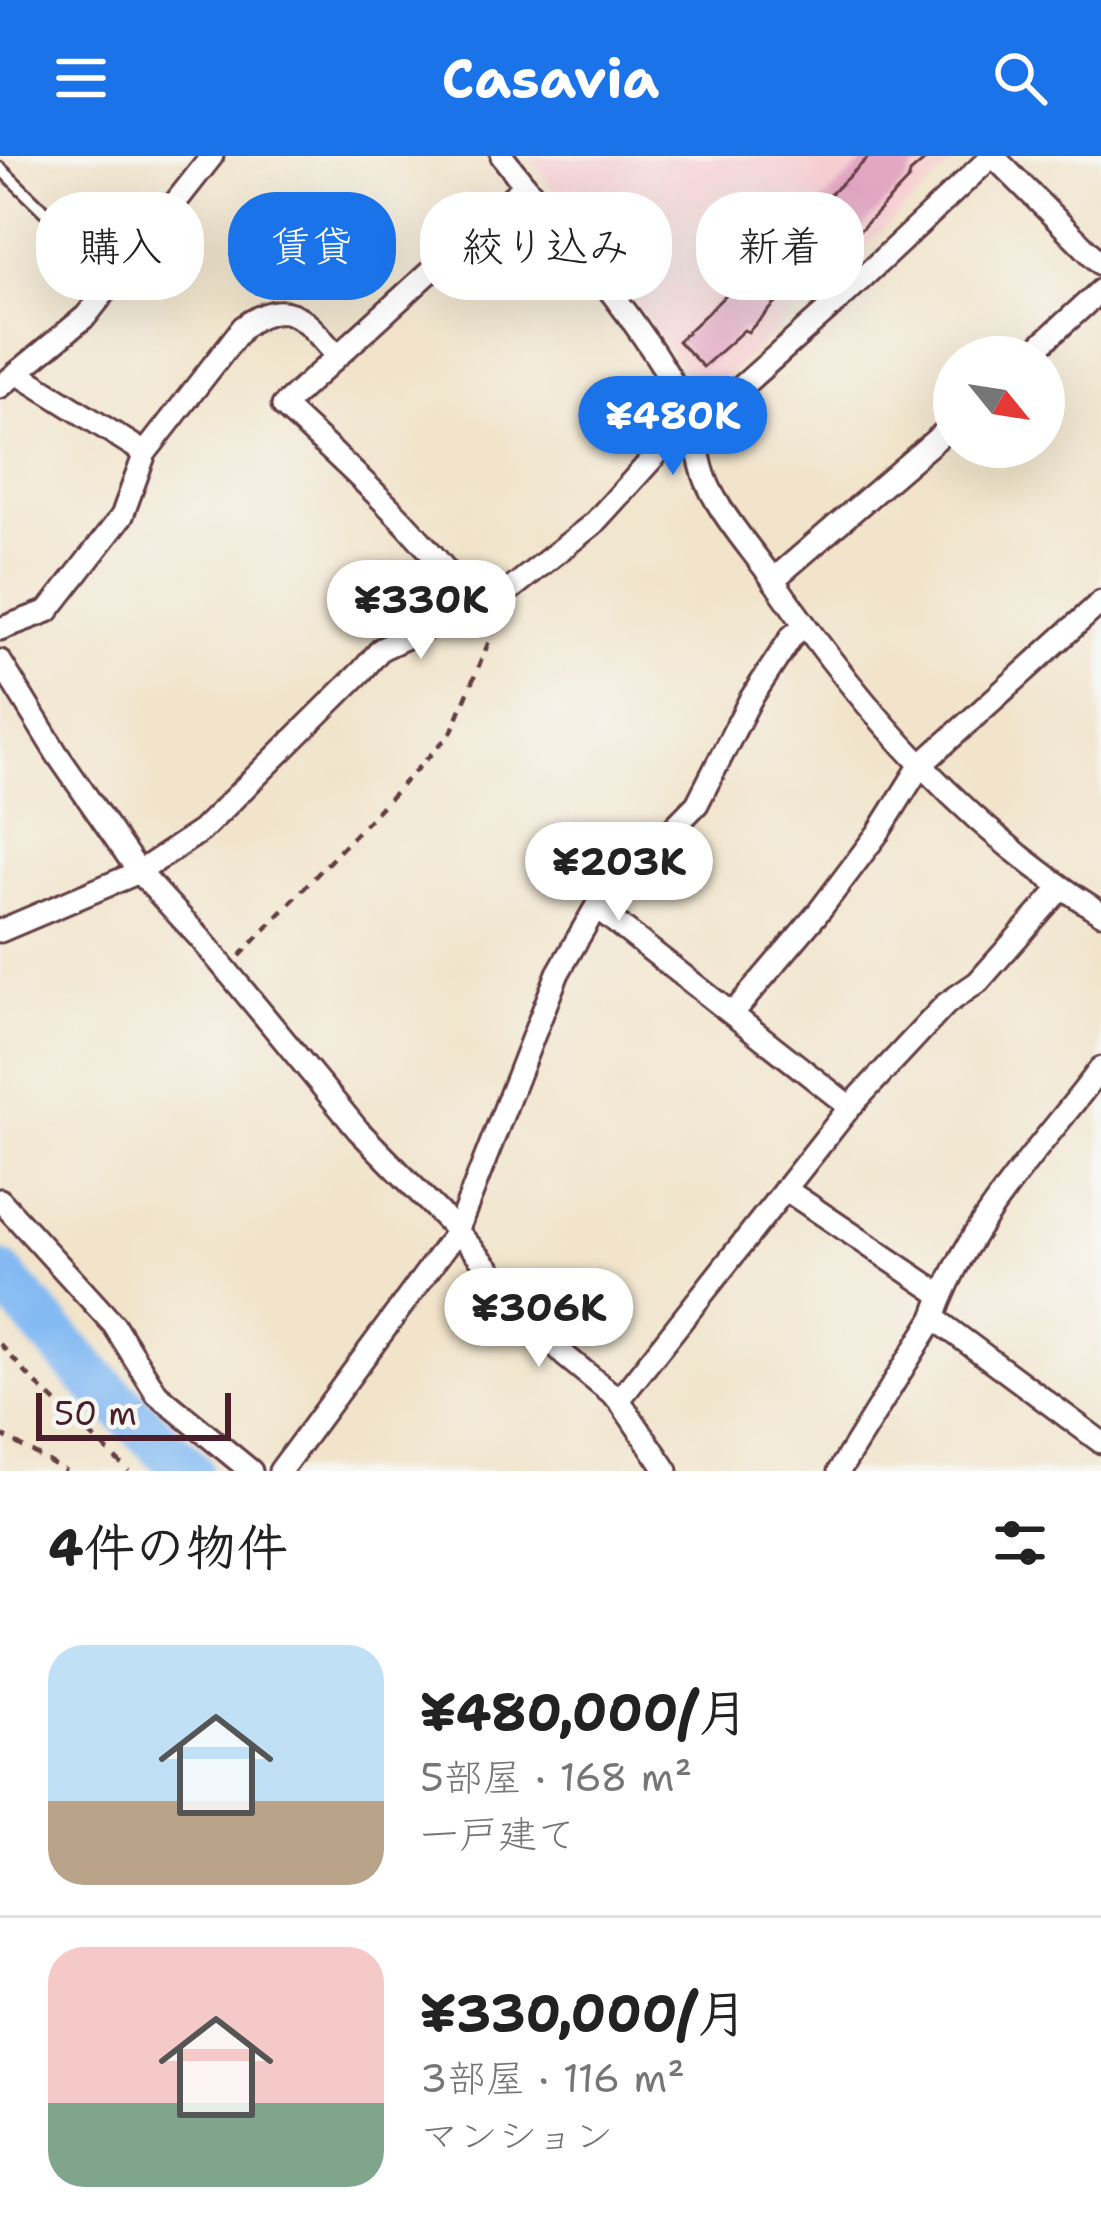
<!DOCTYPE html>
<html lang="ja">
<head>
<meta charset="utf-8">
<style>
  :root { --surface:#fff; --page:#f6f6f6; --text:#222; --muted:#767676; --line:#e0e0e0; --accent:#1a73e8 }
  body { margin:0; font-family:"Shantell Sans","Klee One",sans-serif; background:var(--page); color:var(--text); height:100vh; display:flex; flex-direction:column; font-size:45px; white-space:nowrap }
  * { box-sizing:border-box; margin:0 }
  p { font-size:39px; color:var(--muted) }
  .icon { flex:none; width:66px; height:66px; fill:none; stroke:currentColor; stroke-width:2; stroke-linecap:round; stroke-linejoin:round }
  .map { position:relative; height:1315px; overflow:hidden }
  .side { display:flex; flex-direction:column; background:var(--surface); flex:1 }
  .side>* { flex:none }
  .banner { position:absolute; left:36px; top:36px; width:1029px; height:108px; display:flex; gap:24px }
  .needle { width:78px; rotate:120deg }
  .fabs { position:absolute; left:933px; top:180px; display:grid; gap:24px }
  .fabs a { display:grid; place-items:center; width:132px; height:132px; border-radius:50%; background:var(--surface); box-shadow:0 12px 48px #0002; font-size:60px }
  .scale { position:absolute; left:36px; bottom:30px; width:195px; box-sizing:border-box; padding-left:12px; border:6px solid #4a1f2b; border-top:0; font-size:33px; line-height:42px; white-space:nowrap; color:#4a1f2b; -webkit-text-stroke:9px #f6f6f2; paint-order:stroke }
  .price { position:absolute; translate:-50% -102px; padding:0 27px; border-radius:42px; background:#fff; color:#222; font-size:39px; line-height:78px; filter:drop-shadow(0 3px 6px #0008) }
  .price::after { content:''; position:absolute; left:50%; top:72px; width:36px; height:27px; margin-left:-18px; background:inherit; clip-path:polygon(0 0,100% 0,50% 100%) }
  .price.current { background:var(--accent); color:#fff }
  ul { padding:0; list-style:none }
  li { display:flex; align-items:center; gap:36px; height:300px; padding:0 48px }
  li+li { border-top:3px solid var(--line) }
  li span { display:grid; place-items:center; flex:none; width:336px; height:240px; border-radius:36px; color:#555 }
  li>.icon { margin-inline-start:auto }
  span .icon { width:144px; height:144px; fill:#fffc; stroke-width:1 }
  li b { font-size:51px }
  h2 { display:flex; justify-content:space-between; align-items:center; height:144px; padding:0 48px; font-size:51px }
  .chip { padding:0 42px; border-radius:48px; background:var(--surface); box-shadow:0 12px 48px #0002; font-size:42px; line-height:108px }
  .chip.current { background:var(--accent); color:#fff }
  header { display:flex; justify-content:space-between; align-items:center; height:156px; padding:0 48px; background:var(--accent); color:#fff; font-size:54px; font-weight:700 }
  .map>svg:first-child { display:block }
  .built { fill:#f7cfd2 }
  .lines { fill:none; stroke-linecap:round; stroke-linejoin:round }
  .river { stroke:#83baf3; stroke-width:48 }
  .building { fill:#e2a7c3 }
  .service-casing { stroke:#633d43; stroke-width:16 }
  .minor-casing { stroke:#633d43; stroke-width:27 }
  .path { stroke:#633d43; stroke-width:4.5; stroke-dasharray:9 9; stroke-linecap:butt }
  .service { stroke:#fff; stroke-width:10 }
  .minor { stroke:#fff; stroke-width:21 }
</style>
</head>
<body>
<header><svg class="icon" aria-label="menu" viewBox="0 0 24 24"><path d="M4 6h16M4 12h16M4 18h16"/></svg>Casavia<svg class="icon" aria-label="search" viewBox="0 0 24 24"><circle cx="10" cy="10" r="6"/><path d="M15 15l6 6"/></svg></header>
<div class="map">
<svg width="1101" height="1315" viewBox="0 0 1101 1315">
  <rect width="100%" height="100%" fill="#f6f6f2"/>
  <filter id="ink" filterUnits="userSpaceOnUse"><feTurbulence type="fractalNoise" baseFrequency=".00833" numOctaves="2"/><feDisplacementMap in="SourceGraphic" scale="24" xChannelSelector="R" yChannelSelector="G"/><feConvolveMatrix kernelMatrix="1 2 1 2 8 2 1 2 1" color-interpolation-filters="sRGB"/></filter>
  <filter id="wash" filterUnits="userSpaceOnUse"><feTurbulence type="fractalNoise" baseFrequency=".004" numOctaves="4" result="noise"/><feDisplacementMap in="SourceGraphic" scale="48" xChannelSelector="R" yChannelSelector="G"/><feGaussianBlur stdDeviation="2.7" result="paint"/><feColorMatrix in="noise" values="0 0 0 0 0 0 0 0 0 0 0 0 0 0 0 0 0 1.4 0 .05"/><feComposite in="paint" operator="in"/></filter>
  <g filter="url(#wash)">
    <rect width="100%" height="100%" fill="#f1e4cb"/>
    <!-- built -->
    <path class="built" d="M529 0H961L704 242Z"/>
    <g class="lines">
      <!-- river -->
      <path class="river" d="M0 1119 89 1219 189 1315"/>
    </g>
    <g id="blocks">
      <!-- building -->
      <path class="building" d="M870 0H930L910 17 909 23 842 93 845 100 834 113 793 146 785 138 748 176 744 174 703 211 678 185Z"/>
    </g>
  </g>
  <g filter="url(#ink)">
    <use href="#blocks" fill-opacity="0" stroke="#633d43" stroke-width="3"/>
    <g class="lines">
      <defs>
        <path id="service" d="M0 12 115 124"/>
        <g id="minor">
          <path d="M502 0C557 72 621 140 668 219 678 236 689 259 694 277 701 306 701 319 717 346 734 375 757 400 776 428 864 556 968 674 1101 757"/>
          <path d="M993 0 1101 108"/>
          <path d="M1027 201 1101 134"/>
          <path d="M17 217 145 297"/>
          <path d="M0 231 86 160 212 0"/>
          <path d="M773 424 954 268"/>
          <path d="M473 450C419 374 351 313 283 250L525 29"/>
          <path d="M0 473 48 455 122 360 145 297 243 171C289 137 306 165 337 200"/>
          <path d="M0 505 57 598 139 716 200 782 358 974 457 1075 564 1199 619 1244 667 1315"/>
          <path d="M596 751 850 951"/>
          <path d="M0 775 139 716 201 675 362 515 381 493 511 433 593 368 663 291 693 274 841 142 992 0"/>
          <path d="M733 857 817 758 878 677 920 610 1101 446"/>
          <path d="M785 1033 942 1139"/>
          <path d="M0 1044 114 1169 157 1238 251 1315"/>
          <path d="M934 1162 1101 1286"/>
          <path d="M619 1244 850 951 946 848 978 826 1061 732"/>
          <path d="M280 1315 457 1075 558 817 596 751 697 648 750 544 792 480 804 470"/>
          <path d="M839 1315 934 1162C967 1066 1041 992 1101 912"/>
        </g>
      </defs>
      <!-- service casing -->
      <use href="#service" class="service-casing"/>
      <!-- minor casing -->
      <use href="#minor" class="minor-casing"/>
      <!-- path -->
      <g class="path">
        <path d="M240 800 451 577 497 466"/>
        <path d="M0 1188 34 1226 129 1315"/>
        <path d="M0 1278 66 1315"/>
      </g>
      <!-- service -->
      <use href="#service" class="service"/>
      <!-- minor -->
      <use href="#minor" class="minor"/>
    </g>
  </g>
</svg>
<div class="fabs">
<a><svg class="needle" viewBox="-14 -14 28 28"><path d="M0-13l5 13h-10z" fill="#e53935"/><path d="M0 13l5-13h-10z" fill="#767676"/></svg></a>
</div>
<div class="scale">50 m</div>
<b class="price current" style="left:673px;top:322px">¥480K</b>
<b class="price" style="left:421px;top:506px">¥330K</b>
<b class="price" style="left:619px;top:768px">¥203K</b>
<b class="price" style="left:539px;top:1214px">¥306K</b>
<div class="banner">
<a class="chip">購入</a>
<a class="chip current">賃貸</a>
<a class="chip">絞り込み</a>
<a class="chip">新着</a>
</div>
</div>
<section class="side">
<h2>4件の物件<svg class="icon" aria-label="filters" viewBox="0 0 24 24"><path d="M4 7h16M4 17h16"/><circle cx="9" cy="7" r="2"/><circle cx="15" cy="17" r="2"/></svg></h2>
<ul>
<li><span style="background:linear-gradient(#bfe0f5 65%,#b9a48a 0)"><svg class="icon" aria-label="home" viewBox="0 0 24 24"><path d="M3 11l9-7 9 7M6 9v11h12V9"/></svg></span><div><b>¥480,000/月</b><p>5部屋 · 168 m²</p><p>一戸建て</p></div></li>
<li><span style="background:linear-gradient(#f6c9c9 65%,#7fa58c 0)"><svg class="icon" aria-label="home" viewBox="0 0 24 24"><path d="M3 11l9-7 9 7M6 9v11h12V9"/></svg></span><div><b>¥330,000/月</b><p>3部屋 · 116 m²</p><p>マンション</p></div></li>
</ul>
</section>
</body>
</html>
